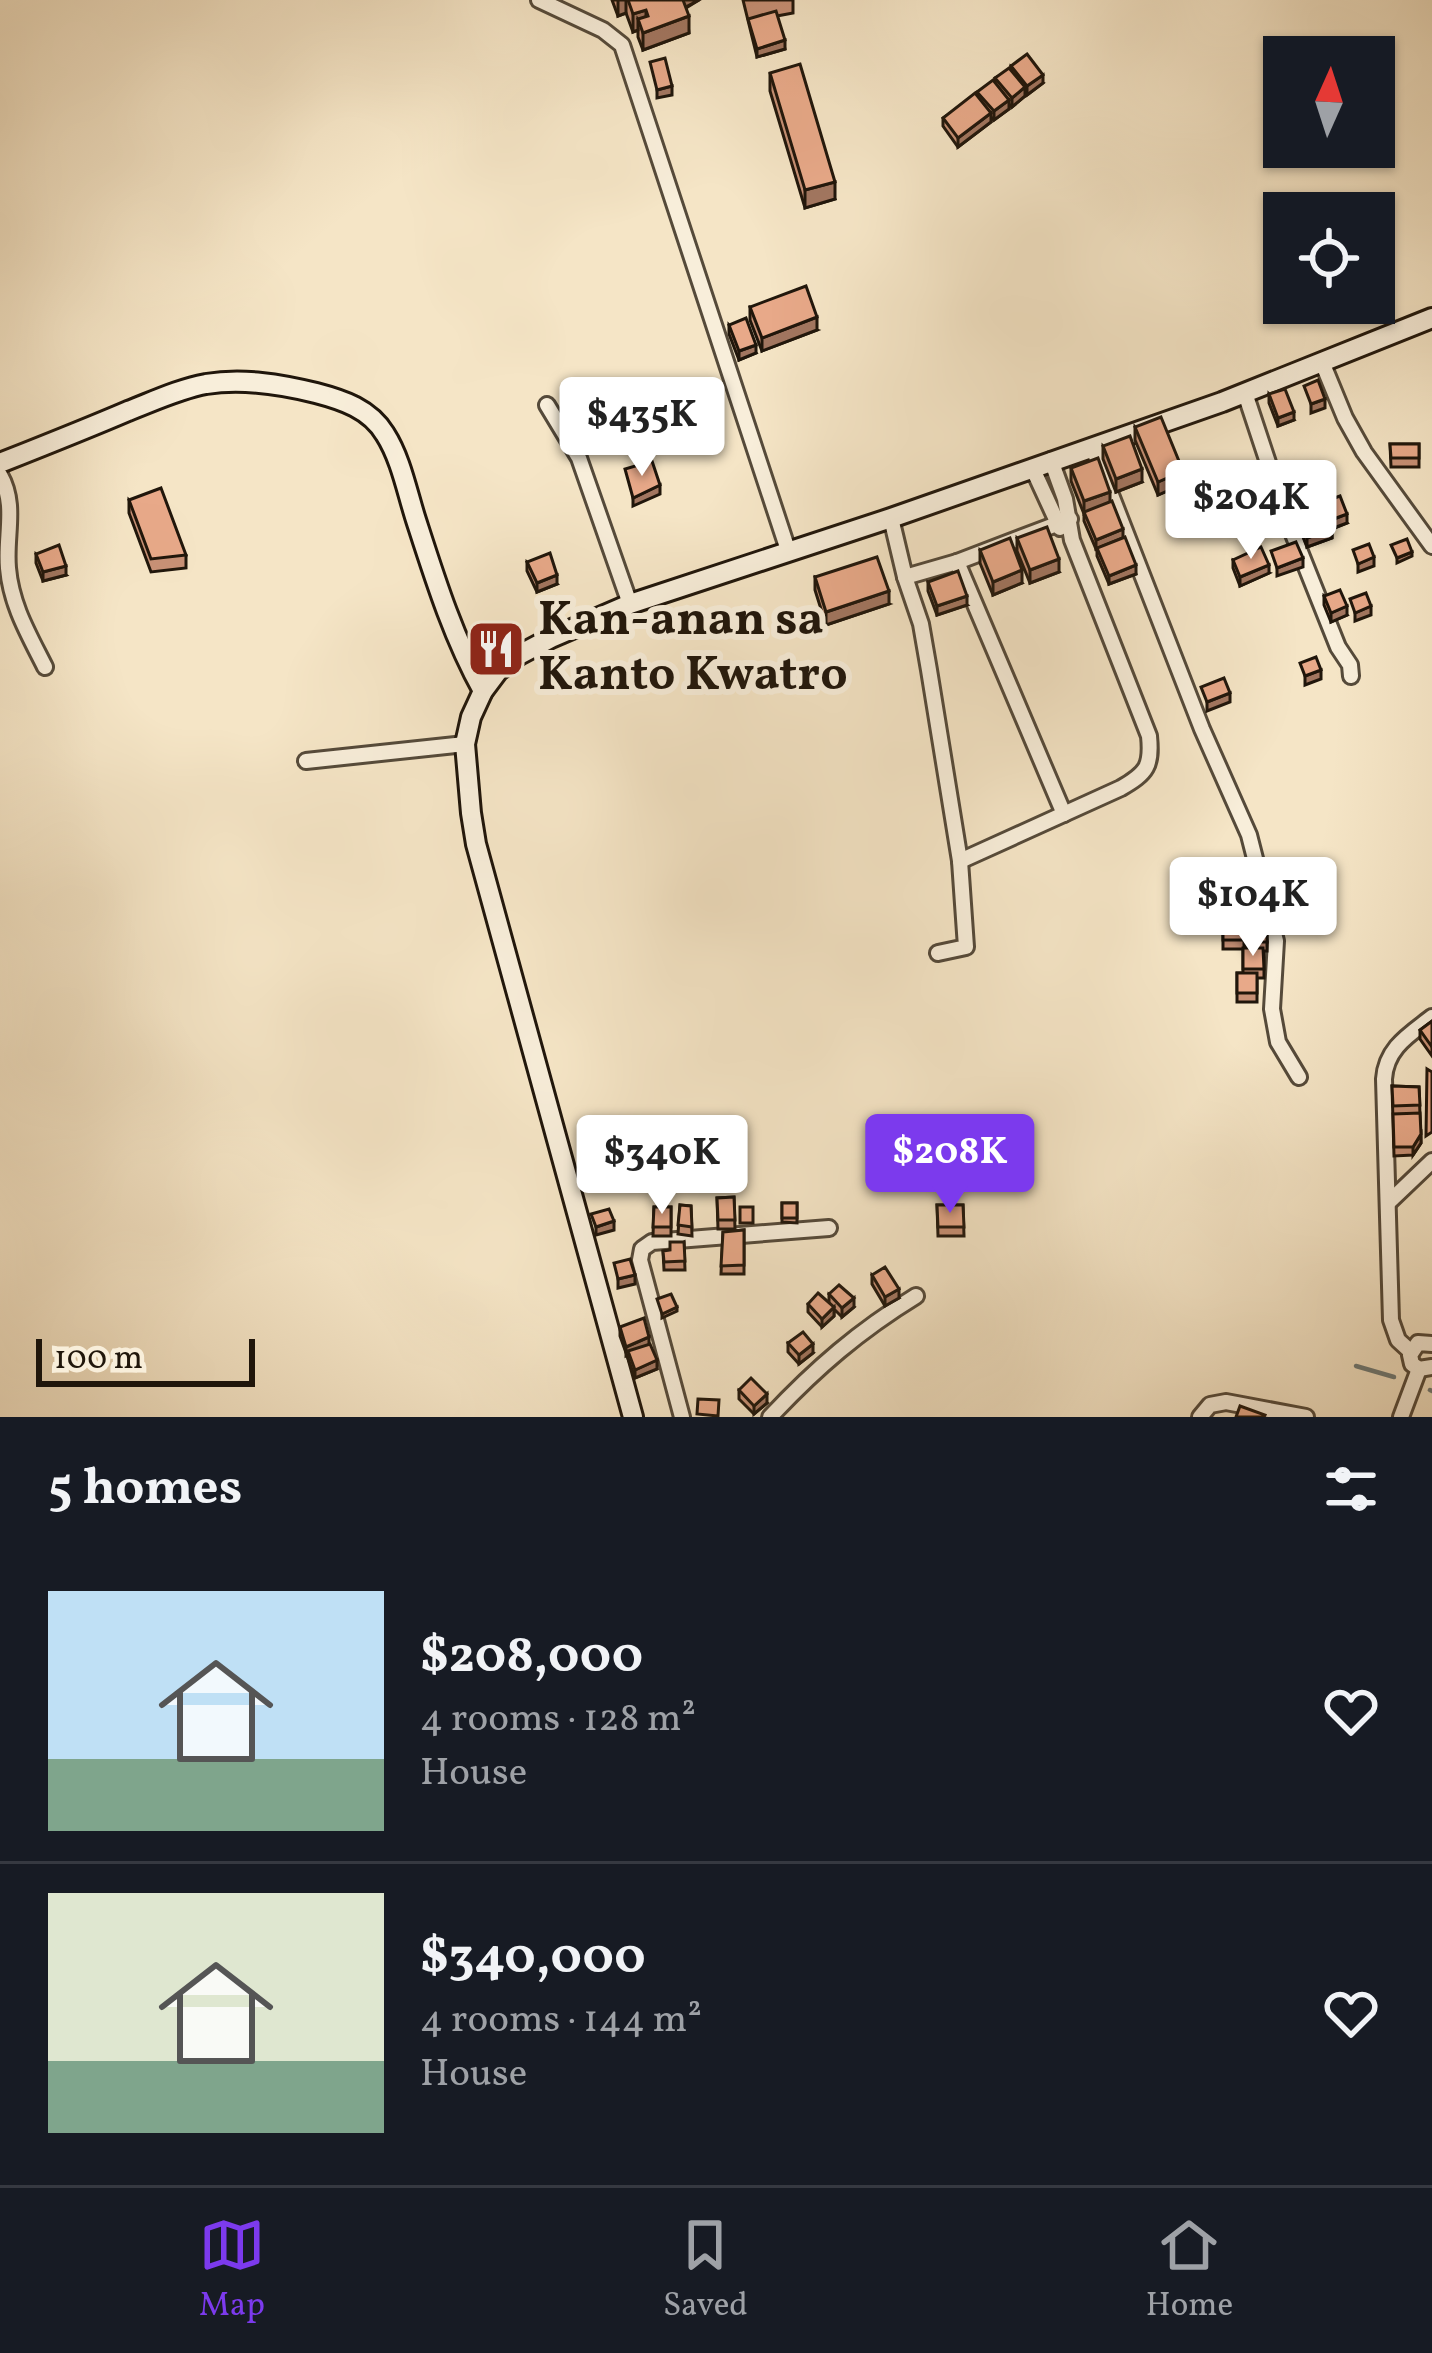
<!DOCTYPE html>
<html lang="en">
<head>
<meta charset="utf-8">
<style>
  :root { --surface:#171b24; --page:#20242c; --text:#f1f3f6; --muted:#9ea1a6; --line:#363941; --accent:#7c3aed }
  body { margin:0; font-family:Vollkorn,serif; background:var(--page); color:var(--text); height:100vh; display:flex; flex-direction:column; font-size:45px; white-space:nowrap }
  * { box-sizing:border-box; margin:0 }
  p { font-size:39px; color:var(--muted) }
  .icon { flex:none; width:66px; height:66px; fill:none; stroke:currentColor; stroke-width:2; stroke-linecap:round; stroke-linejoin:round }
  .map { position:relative; height:1417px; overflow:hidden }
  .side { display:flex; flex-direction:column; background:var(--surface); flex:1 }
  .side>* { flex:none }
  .needle { width:78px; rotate:3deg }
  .buttons { position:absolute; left:1263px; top:36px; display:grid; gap:24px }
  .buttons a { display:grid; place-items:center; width:132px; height:132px; border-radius:0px; background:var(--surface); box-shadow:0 3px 9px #0004; font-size:60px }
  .scale { position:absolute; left:36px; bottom:30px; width:219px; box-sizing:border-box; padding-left:12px; border:6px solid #20160b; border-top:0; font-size:33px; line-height:42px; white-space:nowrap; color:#20160b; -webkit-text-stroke:9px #f8eeda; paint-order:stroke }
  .price { position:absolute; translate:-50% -102px; padding:0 27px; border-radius:12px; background:#fff; color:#222; font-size:39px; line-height:78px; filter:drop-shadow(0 3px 6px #0008) }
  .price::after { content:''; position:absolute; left:50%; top:72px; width:36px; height:27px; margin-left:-18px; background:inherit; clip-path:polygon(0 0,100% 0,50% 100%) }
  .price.on { background:var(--accent); color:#fff }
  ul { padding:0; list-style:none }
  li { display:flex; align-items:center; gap:36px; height:300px; padding:0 48px }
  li+li { border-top:3px solid var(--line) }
  li span { display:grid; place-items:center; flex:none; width:336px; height:240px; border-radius:0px; color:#555 }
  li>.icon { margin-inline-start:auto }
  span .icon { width:144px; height:144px; fill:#fffc; stroke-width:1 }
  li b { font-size:51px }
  h2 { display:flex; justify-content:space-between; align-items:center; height:144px; padding:0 48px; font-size:51px }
  .tabs { display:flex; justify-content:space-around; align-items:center; height:168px; border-top:3px solid var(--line); background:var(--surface); font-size:33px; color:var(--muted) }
  .tabs a { display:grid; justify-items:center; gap:6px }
  .tabs .on { color:var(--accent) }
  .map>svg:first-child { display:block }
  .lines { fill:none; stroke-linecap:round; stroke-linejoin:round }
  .stream { stroke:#6e7a78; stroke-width:4.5 }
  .street-casing { stroke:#554a3a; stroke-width:20 }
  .secondary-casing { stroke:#20160b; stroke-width:24 }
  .street { stroke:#f8eeda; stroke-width:14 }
  .secondary { stroke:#f8eeda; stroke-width:18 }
  .wall { fill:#c89176; stroke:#20160b; stroke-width:3 }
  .shaded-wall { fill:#a27660; stroke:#20160b; stroke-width:3 }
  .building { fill:#e8a989; stroke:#20160b; stroke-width:3 }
  .labels { text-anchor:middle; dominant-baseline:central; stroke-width:12; stroke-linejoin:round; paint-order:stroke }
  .poi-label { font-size:48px; font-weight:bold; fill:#20160b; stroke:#f8eeda; text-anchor:start }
</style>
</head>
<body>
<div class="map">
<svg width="1432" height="1417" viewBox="0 0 1432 1417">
  <rect width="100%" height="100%" fill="#f5e5c6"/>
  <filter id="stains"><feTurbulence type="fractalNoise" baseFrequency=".00167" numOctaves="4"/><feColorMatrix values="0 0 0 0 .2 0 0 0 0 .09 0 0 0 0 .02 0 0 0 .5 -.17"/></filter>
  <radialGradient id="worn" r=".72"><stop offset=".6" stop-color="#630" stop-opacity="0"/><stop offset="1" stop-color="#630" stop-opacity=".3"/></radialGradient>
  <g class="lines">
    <!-- stream -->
    <g class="stream">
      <path d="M1356 1366 1394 1377"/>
      <path d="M1430 1390 1432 1391"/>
    </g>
    <defs>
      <g id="street">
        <path d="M539 0 603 30 622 45 788 550"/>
        <path d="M1322 362 1345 418 1364 452 1432 546"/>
        <path d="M1245 393 1285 514 1338 647 1350 665 1351 676"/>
        <path d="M547 405 579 458 630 604"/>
        <path d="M1092 446 1202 729 1249 835 1276 941 1272 1009 1278 1042 1299 1077"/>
        <path d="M1032 467 1060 528"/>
        <path d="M0 475C17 505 5 535 8 568 11 605 29 635 45 667"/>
        <path d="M891 518 905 577 921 624 929 670 960 861 966 947 938 953"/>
        <path d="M957 562 1064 814"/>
        <path d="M905 577 957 562 1070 519"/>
        <path d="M306 761 465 744"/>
        <path d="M960 861 1121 788C1147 773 1152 766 1149 736L1072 540 1065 499 1051 460"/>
        <path d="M1388 1203 1432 1161"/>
        <path d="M1432 1344 1418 1343 1410 1355 1412 1364 1419 1369 1432 1367"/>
        <path d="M1410 1351 1398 1340 1391 1320 1384 1079C1386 1048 1409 1035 1432 1017"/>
        <path d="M682 1417 640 1260 642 1249 652 1242 829 1228"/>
        <path d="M770 1417C816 1368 859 1331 916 1296"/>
        <path d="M1200 1417 1210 1405 1226 1402 1306 1417"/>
        <path d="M1401 1417 1419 1369"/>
      </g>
      <g id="secondary">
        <path d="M0 463C43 446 86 429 128 411 154 401 179 389 206 384 243 378 280 384 316 393 343 400 370 409 385 434 401 459 407 492 416 520 435 579 453 637 483 691"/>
        <path d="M633 1417 476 844 471 813 465 744 471 717 483 691 498 671 519 655 551 638 630 604 891 518 1222 402 1432 318"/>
      </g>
    </defs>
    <!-- street casing -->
    <use href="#street" class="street-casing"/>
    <!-- secondary casing -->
    <use href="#secondary" class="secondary-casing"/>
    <!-- street -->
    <use href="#street" class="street"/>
    <!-- secondary -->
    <use href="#secondary" class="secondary"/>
  </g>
  <!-- wall -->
  <g class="wall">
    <path d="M612 0H699L686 8 689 33 643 50 638 37V30L633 32 626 13 618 16Z"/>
    <path d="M743 0H793V13L777 16 785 49 757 57Z"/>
    <path d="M1011 66 1043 83 1027 95 1025 92V96L1012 107 1009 104V109L994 120 991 117V122L958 147 943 126V118L977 95V92L995 83V78L1011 70Z"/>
    <path d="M770 73 835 199 805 208 770 91Z"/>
    <path d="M750 307 817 330 762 351 750 320Z"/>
    <path d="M729 325 756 353 739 360 729 334Z"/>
    <path d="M1269 394 1294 420 1278 426 1269 403Z"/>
    <path d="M1135 427 1183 484 1158 495 1135 440Z"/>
    <path d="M1390 444H1419V467H1391Z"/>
    <path d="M1103 446 1142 482 1116 492 1103 459Z"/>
    <path d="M1071 468 1110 502 1136 574 1109 584 1097 556V548L1096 549 1084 521V514L1071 481Z"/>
    <path d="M129 500 186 555V568L151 572 129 513Z"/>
    <path d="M1321 503 1347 523 1332 529V538L1307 547 1294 514V506Z"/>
    <path d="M1017 538 1059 572 1030 583 1017 551Z"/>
    <path d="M980 550 1022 583 993 595 980 563Z"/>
    <path d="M36 554 66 575 43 581 36 563Z"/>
    <path d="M1233 560 1269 573 1240 586 1233 568Z"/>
    <path d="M527 562 557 584 537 592 527 571Z"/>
    <path d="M815 577 889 604 826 625 815 590Z"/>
    <path d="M928 582 967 605 937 615 928 591Z"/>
    <path d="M1324 596 1347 615 1331 622 1324 605Z"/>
    <path d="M1244 919V948H1247V921H1267V951H1264V978H1257V1002H1237V973H1243V949H1223V920Z"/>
    <path d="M1432 1021V1056L1420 1039V1030Z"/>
    <path d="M1392 1086 1419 1087 1421 1143 1413 1155 1394 1156Z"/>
    <path d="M734 1197 735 1229H718L717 1198Z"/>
    <path d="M782 1203H797V1223L782 1222Z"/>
    <path d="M680 1205 691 1206 692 1236 678 1234Z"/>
    <path d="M937 1205H963L964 1236H938Z"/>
    <path d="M654 1207H671V1236H653Z"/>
    <path d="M744 1230V1274H721L723 1232Z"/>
    <path d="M684 1242 685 1270H664L663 1251 670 1250Z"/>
    <path d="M872 1275 899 1298 885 1306 872 1284Z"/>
    <path d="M829 1294 854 1307 842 1317 834 1309V1316L822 1327 808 1312V1304L829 1302Z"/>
    <path d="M620 1327 649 1344 657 1369 635 1378 620 1336Z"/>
    <path d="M788 1343 813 1353 799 1364 788 1352Z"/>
    <path d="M739 1390 767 1403 754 1414 739 1399Z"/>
  </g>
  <!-- shaded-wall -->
  <g class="shaded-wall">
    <path d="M618 0H626V13L618 16Z"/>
    <path d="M680 0H699L680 10Z"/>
    <path d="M646 10V27L638 19V30L633 32V14Z"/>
    <path d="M689 16V33L643 50V33Z"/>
    <path d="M785 40V49L757 57V49Z"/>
    <path d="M1043 75V83L1027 95V86Z"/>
    <path d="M672 86V95L657 98V90Z"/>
    <path d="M1025 87V96L1012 107V98Z"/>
    <path d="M1009 100V109L994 120V111Z"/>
    <path d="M991 113V122L958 147V138Z"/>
    <path d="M835 182V199L805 208V190Z"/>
    <path d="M817 317V330L762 351V338Z"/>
    <path d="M756 345V353L739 360V351Z"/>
    <path d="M1325 399V408L1311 413V404Z"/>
    <path d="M1294 412V420L1278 426V418Z"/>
    <path d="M1142 469V482L1116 492V479Z"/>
    <path d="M1183 471V484L1158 495V482Z"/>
    <path d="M660 485V494L633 506V498Z"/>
    <path d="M1110 492V505L1084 514V501Z"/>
    <path d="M1282 512V521L1257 530V521Z"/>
    <path d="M1347 514V523L1331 529V520Z"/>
    <path d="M1123 529V538L1096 549V540Z"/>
    <path d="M1332 529V538L1307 547V538Z"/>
    <path d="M1412 552V556L1397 563V558Z"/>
    <path d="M1374 557V566L1358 572V564Z"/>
    <path d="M1303 558V567L1277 576V568Z"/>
    <path d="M1059 559V572L1030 583V570Z"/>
    <path d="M1136 565V574L1109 584V576Z"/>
    <path d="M1269 565V573L1240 586V577Z"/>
    <path d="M66 566V575L43 581V572Z"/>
    <path d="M1022 570V583L993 595V582Z"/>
    <path d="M557 575V584L537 592V583Z"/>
    <path d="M889 591V604L826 625V612Z"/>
    <path d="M967 596V605L937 615V606Z"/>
    <path d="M1347 606V615L1331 622V613Z"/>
    <path d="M1371 606V615L1355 621V613Z"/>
    <path d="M1321 670V679L1305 685V676Z"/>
    <path d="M1230 693V702L1207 711V702Z"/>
    <path d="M1421 1134V1143L1413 1155V1147Z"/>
    <path d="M614 1221V1230L596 1235V1227Z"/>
    <path d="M635 1275V1284L618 1288V1279Z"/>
    <path d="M899 1289V1298L885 1306V1297Z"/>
    <path d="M854 1298V1307L842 1317V1308Z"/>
    <path d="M677 1307V1311L662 1318V1314Z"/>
    <path d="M834 1307V1316L822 1327V1319Z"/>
    <path d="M649 1337V1346L626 1356V1347Z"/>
    <path d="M813 1344V1353L799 1364V1355Z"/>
    <path d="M657 1360V1369L635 1378V1370Z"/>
    <path d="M767 1394V1403L754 1414V1406Z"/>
  </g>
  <!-- building -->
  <g class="building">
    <path d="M628 0H683L689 16 643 33 638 19 648 16 646 10 633 14Z"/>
    <path d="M776 11 785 40 757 49 748 19Z"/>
    <path d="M1027 54 1043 75 1027 86 1011 66Z"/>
    <path d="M665 58 672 86 657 90 650 62Z"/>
    <path d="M800 64 835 182 805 190 770 73Z"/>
    <path d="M1009 68 1025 87 1012 98 995 78Z"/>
    <path d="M993 80 1009 100 994 111 977 92Z"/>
    <path d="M975 93 991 113 958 138 943 118Z"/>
    <path d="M806 286 817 317 762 338 750 307Z"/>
    <path d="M746 318 756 345 739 351 729 325Z"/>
    <path d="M1318 380 1325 399 1311 404 1304 386Z"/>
    <path d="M1285 389 1294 412 1278 418 1269 394Z"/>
    <path d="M1161 417 1183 471 1158 482 1135 427Z"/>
    <path d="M1130 436 1142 469 1116 479 1103 446Z"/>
    <path d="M1390 444H1419V458H1391Z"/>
    <path d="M1098 458 1110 492 1084 501 1071 468Z"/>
    <path d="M652 461 660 485 633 498 625 469Z"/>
    <path d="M161 488 186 555 151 559 129 500Z"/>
    <path d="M1276 495 1282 512 1257 521 1251 505Z"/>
    <path d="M1319 496 1321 503 1340 496 1347 514 1331 520 1328 514 1326 515 1332 529 1307 538 1294 506Z"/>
    <path d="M1112 501 1123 529 1096 540 1084 512Z"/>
    <path d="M1047 527 1059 559 1030 570 1017 538Z"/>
    <path d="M1125 537 1136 565 1109 576 1097 548Z"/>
    <path d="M1010 538 1022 570 993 582 980 550Z"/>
    <path d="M1407 539 1412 552 1397 558 1391 545Z"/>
    <path d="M1296 542 1303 558 1277 568 1271 551Z"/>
    <path d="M1369 544 1374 557 1358 564 1353 550Z"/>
    <path d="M59 545 66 566 43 572 36 554Z"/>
    <path d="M1261 547 1269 565 1240 577 1233 560Z"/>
    <path d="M550 553 557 575 537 583 527 562Z"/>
    <path d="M877 557 889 591 826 612 815 577Z"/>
    <path d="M958 571 967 596 937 606 928 582Z"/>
    <path d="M1340 590 1347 606 1331 613 1324 596Z"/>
    <path d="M1366 593 1371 606 1355 613 1350 599Z"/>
    <path d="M484 641 485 653 476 654 474 642Z"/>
    <path d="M1316 657 1321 670 1305 676 1300 663Z"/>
    <path d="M1224 678 1230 693 1207 702 1201 687Z"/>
    <path d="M1244 919V940H1223V920Z"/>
    <rect x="1247" y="921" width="20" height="21"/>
    <path d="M1243 948H1263L1264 969H1243Z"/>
    <rect x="1237" y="973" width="20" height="20"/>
    <path d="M1432 1021V1047L1420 1030Z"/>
    <path d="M1427 1069 1432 1072V1132L1426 1136Z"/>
    <path d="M1392 1086 1419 1087 1420 1105 1393 1106Z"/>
    <path d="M1420 1113 1421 1134 1413 1147H1394L1393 1114Z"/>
    <path d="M734 1197 735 1220H718L717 1198Z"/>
    <rect x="782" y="1203" width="15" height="15"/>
    <path d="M680 1205 691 1206 692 1227 678 1225Z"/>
    <path d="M937 1205H963L964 1227H938Z"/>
    <path d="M654 1207H671V1227H653Z"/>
    <rect x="740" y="1207" width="13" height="16"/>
    <path d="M609 1209 614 1221 596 1227 591 1214Z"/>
    <path d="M744 1230V1265L721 1266 723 1232Z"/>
    <path d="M670 1242H684L685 1261 664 1262 663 1251 670 1250Z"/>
    <path d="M630 1259 635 1275 618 1279 614 1263Z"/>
    <path d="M885 1267 899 1289 885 1297 872 1275Z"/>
    <path d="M839 1285 854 1298 842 1308 829 1294Z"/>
    <path d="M818 1293 834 1307 822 1319 808 1304Z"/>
    <path d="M671 1294 677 1307 662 1314 657 1299Z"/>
    <path d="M644 1318 649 1337 626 1347 620 1327Z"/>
    <path d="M803 1332 813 1344 799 1355 788 1343Z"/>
    <path d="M650 1344 657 1360 635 1370 628 1351Z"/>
    <path d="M751 1378 767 1394 754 1406 739 1390Z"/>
    <path d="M698 1399 719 1400 718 1416 697 1414Z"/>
    <path d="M1240 1406 1265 1415 1264 1417H1236Z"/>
  </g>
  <!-- icons -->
  <defs>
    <symbol id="restaurant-square" viewBox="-11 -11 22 22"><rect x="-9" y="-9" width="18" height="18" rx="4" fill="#8f2418" stroke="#f8eeda"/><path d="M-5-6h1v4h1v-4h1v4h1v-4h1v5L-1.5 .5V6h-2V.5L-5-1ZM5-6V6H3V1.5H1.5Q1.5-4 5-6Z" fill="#fff"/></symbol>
  </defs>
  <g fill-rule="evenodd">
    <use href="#restaurant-square" x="463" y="616" width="66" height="66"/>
  </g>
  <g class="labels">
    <!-- poi labels -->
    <g class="poi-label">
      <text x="538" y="621">Kan-anan sa<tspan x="538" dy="55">Kanto Kwatro</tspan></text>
    </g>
  </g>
  <rect width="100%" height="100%" filter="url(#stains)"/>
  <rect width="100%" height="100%" fill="url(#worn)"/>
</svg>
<div class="buttons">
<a><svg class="needle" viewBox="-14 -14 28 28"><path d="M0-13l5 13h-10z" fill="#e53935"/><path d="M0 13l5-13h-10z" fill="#9ea1a6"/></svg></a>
<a><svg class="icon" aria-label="locate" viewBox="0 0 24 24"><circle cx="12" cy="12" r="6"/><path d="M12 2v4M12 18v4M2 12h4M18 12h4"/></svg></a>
</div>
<div class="scale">100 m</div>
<b class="price" style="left:642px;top:479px">$435K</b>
<b class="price" style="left:1251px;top:562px">$204K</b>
<b class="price" style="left:1253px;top:959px">$104K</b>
<b class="price on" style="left:950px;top:1216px">$208K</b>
<b class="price" style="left:662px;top:1217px">$340K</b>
</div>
<section class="side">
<h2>5 homes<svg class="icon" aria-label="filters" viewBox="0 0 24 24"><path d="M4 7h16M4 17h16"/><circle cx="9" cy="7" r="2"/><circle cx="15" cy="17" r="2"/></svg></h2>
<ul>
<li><span style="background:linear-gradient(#bfe0f5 70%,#7fa58c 0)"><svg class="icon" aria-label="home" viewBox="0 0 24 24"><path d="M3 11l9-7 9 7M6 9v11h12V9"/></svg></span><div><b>$208,000</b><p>4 rooms · 128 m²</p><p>House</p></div><svg class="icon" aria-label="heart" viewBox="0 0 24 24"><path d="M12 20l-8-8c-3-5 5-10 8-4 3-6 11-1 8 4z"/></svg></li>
<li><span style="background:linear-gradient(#dfe7d0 70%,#7fa58c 0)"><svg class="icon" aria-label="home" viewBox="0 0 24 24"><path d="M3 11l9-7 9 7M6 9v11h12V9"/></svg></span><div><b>$340,000</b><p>4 rooms · 144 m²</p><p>House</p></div><svg class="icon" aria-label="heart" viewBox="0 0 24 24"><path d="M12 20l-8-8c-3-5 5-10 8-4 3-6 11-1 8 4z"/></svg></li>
</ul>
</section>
<nav class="tabs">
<a class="on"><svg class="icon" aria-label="map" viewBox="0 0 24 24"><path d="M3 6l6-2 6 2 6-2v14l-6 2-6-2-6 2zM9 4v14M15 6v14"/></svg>Map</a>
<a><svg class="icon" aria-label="saved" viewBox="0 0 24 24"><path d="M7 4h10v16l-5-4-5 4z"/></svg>Saved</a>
<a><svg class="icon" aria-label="home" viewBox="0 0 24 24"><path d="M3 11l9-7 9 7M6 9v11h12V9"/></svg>Home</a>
</nav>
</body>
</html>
